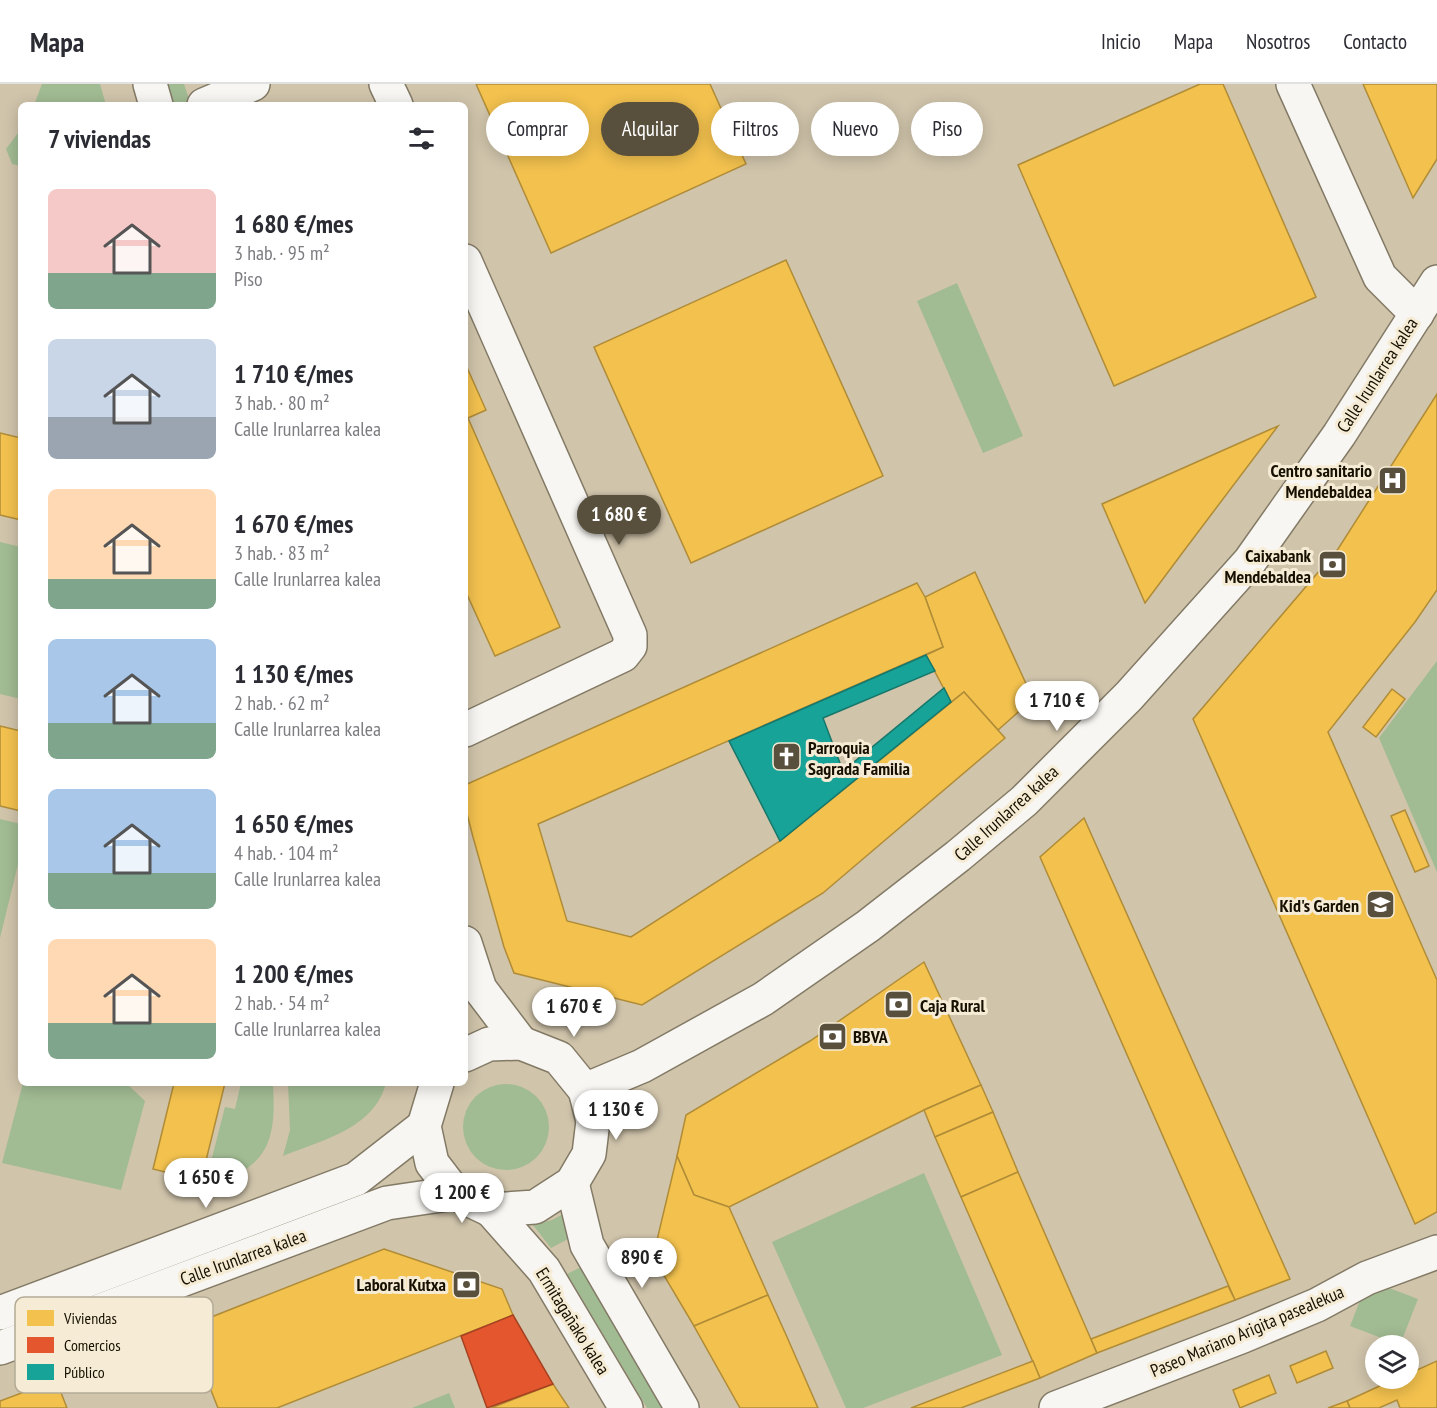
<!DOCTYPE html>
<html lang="es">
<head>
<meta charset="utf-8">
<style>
  :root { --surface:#fff; --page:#f2f2f3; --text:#2b2b33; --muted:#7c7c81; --line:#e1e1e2; --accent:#584f3c }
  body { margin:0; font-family:"PT Sans Narrow",sans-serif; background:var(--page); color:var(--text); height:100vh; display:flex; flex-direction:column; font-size:22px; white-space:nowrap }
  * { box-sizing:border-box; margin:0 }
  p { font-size:20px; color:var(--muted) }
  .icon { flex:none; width:33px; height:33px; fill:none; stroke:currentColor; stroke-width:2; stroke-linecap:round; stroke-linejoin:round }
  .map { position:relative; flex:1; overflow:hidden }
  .panel { position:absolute; left:18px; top:18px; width:450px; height:984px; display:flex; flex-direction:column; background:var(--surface); border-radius:9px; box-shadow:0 3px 15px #0003 }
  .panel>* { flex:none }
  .top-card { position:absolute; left:486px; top:18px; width:570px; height:54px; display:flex; gap:12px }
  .controls { position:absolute; left:1365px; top:1251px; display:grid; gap:12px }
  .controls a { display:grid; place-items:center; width:54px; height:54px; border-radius:50%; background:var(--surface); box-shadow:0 3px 15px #0003; font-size:30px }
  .price { position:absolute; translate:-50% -51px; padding:0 14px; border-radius:21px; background:#fff; color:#222; font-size:20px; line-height:39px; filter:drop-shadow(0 2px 3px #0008) }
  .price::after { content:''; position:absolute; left:50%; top:36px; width:18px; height:14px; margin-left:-9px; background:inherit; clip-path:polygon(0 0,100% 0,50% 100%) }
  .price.on { background:var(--accent); color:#fff }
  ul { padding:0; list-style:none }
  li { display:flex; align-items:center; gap:18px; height:150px; padding:0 30px }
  li span { display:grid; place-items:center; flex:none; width:168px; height:120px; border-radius:9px; color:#555 }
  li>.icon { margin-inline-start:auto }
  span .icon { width:72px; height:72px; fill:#fffc; stroke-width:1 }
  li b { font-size:26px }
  h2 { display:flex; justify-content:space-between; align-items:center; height:72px; padding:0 30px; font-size:26px }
  .chip { padding:0 21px; border-radius:27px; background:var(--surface); box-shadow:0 3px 15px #0003; font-size:21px; line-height:54px }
  .chip.on { background:var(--accent); color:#fff }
  header { display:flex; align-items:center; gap:36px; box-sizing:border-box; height:84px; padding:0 30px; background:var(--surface); border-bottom:2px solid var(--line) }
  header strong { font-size:28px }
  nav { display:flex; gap:33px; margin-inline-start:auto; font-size:21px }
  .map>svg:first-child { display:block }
  .green { fill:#a1bb93 }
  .homes { fill:#f2c14e; stroke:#b08c37; stroke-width:1.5 }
  .shops { fill:#e4572e; stroke:#a64220; stroke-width:1.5 }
  .public { fill:#17a398; stroke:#17776b; stroke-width:1.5 }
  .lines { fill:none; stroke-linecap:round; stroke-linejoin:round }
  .minor-casing { stroke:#837a66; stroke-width:36 }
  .minor { stroke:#f8f6f2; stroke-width:33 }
  .labels { text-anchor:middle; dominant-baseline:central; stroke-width:6; stroke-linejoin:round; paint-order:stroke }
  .street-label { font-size:18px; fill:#171001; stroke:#f6ecd5 }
  .poi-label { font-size:18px; font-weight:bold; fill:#171001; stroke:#f6ecd5; text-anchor:end }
  .key { fill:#f6ecd5; stroke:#b3aa95; stroke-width:1.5 }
  .key-label { font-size:16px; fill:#171001 }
</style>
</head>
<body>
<header>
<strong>Mapa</strong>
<nav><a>Inicio</a><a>Mapa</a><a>Nosotros</a><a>Contacto</a></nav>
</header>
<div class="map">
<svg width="1437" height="1324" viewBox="0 0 1437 1324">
  <rect width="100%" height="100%" fill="#d0c4ab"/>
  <!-- green -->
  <g class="green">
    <path d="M42 0H100L106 21H34Z"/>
    <path d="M167 0H184L191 21H173Z"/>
    <path d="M21 45V82L12 80 6 65Z"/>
    <path d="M957 199 1023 352 983 369 917 217Z"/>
    <path d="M0 458 21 463V615L0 610Z"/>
    <path d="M1437 577V788L1379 654Z"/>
    <path d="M0 735 21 740V768L0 854Z"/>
    <path d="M23 999H126L145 1017 121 1106 2 1079Z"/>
    <path d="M241 999H273C275 1039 275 1074 233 1092 223 1096 217 1099 206 1097L225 1023 235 1025Z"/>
    <path d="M288 999H386C374 1045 322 1056 283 1072L290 1046Z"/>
    <circle cx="506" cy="1043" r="43"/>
    <path d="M924 1089 1002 1271 863 1324H846L772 1158Z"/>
    <path d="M565 1129 568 1155 551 1164 533 1141 552 1136Z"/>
    <path d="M581 1183 666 1324H647L567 1190Z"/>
    <path d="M1368 1196 1418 1215 1400 1261 1350 1242Z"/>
    <path d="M449 1309 455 1324H412Z"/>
  </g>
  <!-- homes -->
  <g class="homes">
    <path d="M476 0H710L746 80 551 169Z"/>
    <path d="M1200 0H1223L1316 213 1114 302 1018 81Z"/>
    <path d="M1363 0H1437V75L1413 114Z"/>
    <path d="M786 176 883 392 691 479 594 263Z"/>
    <path d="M465 279 486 326 468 334 560 543 495 572 465 506Z"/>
    <path d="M1437 310V506L1415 538 1328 648 1437 896V1128L1415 1140 1193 635 1338 465Z"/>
    <path d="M1278 342 1183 468 1145 519 1102 420Z"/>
    <path d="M0 349 21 354V436L0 431Z"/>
    <path d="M975 488 1033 615 998 646 964 608 951 618 926 571 943 563 925 513Z"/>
    <path d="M917 499 925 513 943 563 538 740 567 837 631 853 780 757 964 608 1005 654 823 809 642 921 514 889 504 863 473 753 465 722V701Z"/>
    <path d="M1392 605 1405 615 1376 653 1363 643Z"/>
    <path d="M0 642 21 647V727L0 722Z"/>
    <path d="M1405 726 1429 782 1415 788 1391 732Z"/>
    <path d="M1084 734 1290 1195 1235 1216 1040 773Z"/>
    <path d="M924 878 981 1001 924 1026 729 1123 694 1111 677 1072 686 1031 810 957Z"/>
    <path d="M174 999H225L201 1097 153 1085Z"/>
    <path d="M981 1001 993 1028 935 1053 924 1026Z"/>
    <path d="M993 1028 1018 1088 961 1113 935 1053Z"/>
    <path d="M677 1072 694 1111 729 1123 768 1211 694 1242 653 1173Z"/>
    <path d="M1018 1088 1097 1269 1040 1294 961 1113Z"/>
    <path d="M384 1165 502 1205 513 1231 277 1324H218L186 1243Z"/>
    <path d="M1228 1202 1235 1216 1097 1269 1091 1255Z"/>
    <path d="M768 1211 787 1253 818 1324H740L694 1242Z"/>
    <path d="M1326 1267 1333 1284 1297 1299 1290 1282Z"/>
    <path d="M1033 1277 1040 1294 961 1324H911Z"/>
    <path d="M1437 1277V1324H1400L1397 1316 1379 1324H1350L1347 1317 1397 1294H1408V1290Z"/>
    <path d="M1269 1291 1276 1309 1240 1324 1233 1306Z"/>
    <path d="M56 1296 67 1324H0V1317Z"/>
    <path d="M553 1300 569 1324H491Z"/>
    <path d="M1347 1317 1350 1324H1328Z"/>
  </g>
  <!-- shops -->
  <path class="shops" d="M513 1231 553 1300 487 1324 461 1252Z"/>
  <!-- public -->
  <path class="public" d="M926 571 935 587 823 634 843 687 944 604 951 618 780 757 729 657Z"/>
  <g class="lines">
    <defs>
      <g id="minor">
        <path d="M150 0 156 21"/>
        <path d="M386 0 396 21"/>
        <path d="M1293 0 1380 193 1417 230"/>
        <path d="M204 21 253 0"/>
        <path d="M465 177 630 551V562L623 571 465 646"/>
        <path d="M465 859 480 905 521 959"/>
        <path d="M437 999 424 1042 432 1079 455 1109 491 1126 535 1123 572 1099 589 1070 593 1037 585 1006 559 974 521 959 489 960 465 971"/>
        <path d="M585 1006 642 982 763 915 868 842 958 772 1024 717 1129 612 1250 477 1339 351 1437 198"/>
        <path d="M572 1099 587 1161 682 1324"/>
        <path d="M491 1126 544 1186 626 1324"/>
        <path d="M0 1229 356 1095 424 1042"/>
        <path d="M0 1264 387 1119 455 1109"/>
        <path d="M1056 1324 1243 1252 1317 1221 1367 1194 1437 1168"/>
      </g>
    </defs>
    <!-- minor casing -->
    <use href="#minor" class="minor-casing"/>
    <!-- minor -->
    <use href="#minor" class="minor"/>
  </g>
  <!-- icons -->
  <defs>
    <symbol id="hospital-square" viewBox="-11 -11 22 22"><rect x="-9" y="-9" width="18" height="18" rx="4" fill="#584f3c" stroke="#f6ecd5"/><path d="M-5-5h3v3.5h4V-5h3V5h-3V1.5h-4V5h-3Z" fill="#fff"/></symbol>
    <symbol id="bank-square" viewBox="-11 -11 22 22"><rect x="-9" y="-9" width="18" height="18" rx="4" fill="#584f3c" stroke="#f6ecd5"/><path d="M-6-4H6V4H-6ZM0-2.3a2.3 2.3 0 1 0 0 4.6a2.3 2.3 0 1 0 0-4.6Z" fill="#fff"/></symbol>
    <symbol id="church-square" viewBox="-11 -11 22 22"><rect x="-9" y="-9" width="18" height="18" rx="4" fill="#584f3c" stroke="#f6ecd5"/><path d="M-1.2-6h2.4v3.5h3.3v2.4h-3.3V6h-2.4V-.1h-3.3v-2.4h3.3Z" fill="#fff"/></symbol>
    <symbol id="school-square" viewBox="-11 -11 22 22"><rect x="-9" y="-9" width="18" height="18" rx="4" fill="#584f3c" stroke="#f6ecd5"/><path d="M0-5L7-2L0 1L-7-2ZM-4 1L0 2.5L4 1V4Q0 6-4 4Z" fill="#fff"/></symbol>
  </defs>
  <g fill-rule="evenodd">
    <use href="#hospital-square" x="1376" y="380" width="33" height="33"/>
    <use href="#bank-square" x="1316" y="464" width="33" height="33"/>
    <use href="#church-square" x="770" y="656" width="33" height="33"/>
    <use href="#school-square" x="1364" y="804" width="33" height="33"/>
    <use href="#bank-square" x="882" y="904" width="33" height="33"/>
    <use href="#bank-square" x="816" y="936" width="33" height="33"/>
    <use href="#bank-square" x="450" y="1184" width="33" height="33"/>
  </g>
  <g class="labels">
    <!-- street labels -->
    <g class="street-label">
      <text transform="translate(1377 291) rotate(-57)">Calle Irunlarrea kalea</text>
      <text transform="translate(1006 729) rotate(-42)">Calle Irunlarrea kalea</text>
      <text transform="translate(243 1173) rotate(-20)">Calle Irunlarrea kalea</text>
      <text transform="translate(573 1237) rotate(58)">Ermitagañako kalea</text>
      <text transform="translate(1247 1247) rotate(-23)">Paseo Mariano Arigita pasealekua</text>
    </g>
    <!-- poi labels -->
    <g class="poi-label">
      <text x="1372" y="386">Centro sanitario<tspan x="1372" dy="21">Mendebaldea</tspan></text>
      <text x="1311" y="471">Caixabank<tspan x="1311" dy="21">Mendebaldea</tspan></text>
      <text x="808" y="663" text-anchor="start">Parroquia<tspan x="808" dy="21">Sagrada Familia</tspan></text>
      <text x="1359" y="821">Kid's Garden</text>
      <text x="920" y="921" text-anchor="start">Caja Rural</text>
      <text x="853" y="952" text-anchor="start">BBVA</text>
      <text x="446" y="1200">Laboral Kutxa</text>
    </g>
  </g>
  <!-- legend -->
  <rect x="15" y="1213" width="198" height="96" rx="9" class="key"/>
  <rect x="27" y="1226" width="27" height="16" fill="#f2c14e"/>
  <rect x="27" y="1253" width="27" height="16" fill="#e4572e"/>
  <rect x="27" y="1280" width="27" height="16" fill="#17a398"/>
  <g class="key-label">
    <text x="64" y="1240">Viviendas</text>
    <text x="64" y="1267">Comercios</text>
    <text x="64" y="1294">Público</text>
  </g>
</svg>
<div class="controls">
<a><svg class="icon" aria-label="layers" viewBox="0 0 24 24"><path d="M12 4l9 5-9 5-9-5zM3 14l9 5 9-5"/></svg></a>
</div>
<b class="price on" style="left:619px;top:462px">1 680 €</b>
<b class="price" style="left:1057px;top:648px">1 710 €</b>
<b class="price" style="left:574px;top:954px">1 670 €</b>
<b class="price" style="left:616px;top:1057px">1 130 €</b>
<b class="price" style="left:206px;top:1125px">1 650 €</b>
<b class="price" style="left:462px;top:1140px">1 200 €</b>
<b class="price" style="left:642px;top:1205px">890 €</b>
<div class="top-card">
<a class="chip">Comprar</a>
<a class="chip on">Alquilar</a>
<a class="chip">Filtros</a>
<a class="chip">Nuevo</a>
<a class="chip">Piso</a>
</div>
<section class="panel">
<h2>7 viviendas<svg class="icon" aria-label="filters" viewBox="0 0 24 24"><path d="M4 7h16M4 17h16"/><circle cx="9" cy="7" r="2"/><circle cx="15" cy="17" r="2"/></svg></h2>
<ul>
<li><span style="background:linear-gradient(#f6c9c9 70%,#7fa58c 0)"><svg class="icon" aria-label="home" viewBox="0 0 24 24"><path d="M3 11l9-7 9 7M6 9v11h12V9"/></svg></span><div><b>1 680 €/mes</b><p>3 hab. · 95 m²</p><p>Piso</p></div></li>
<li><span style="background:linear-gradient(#c9d6e8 65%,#9aa5b1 0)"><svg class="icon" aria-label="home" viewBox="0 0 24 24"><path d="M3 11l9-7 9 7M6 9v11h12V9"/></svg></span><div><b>1 710 €/mes</b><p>3 hab. · 80 m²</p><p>Calle Irunlarrea kalea</p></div></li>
<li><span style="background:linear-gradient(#ffd9b3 75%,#7fa58c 0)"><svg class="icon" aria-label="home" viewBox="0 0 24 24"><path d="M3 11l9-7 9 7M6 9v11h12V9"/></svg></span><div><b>1 670 €/mes</b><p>3 hab. · 83 m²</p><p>Calle Irunlarrea kalea</p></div></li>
<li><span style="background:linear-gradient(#a9c7e8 70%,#7fa58c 0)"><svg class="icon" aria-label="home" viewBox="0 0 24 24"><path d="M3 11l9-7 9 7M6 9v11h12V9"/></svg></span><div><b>1 130 €/mes</b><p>2 hab. · 62 m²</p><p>Calle Irunlarrea kalea</p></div></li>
<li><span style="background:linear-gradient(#a9c7e8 70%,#7fa58c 0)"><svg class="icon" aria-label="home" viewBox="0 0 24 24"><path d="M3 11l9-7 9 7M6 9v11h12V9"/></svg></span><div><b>1 650 €/mes</b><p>4 hab. · 104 m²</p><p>Calle Irunlarrea kalea</p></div></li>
<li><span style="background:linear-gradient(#ffd9b3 70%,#7fa58c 0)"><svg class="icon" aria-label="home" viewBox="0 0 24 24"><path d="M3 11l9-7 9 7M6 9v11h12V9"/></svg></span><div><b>1 200 €/mes</b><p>2 hab. · 54 m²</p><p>Calle Irunlarrea kalea</p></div></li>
</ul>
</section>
</div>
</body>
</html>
